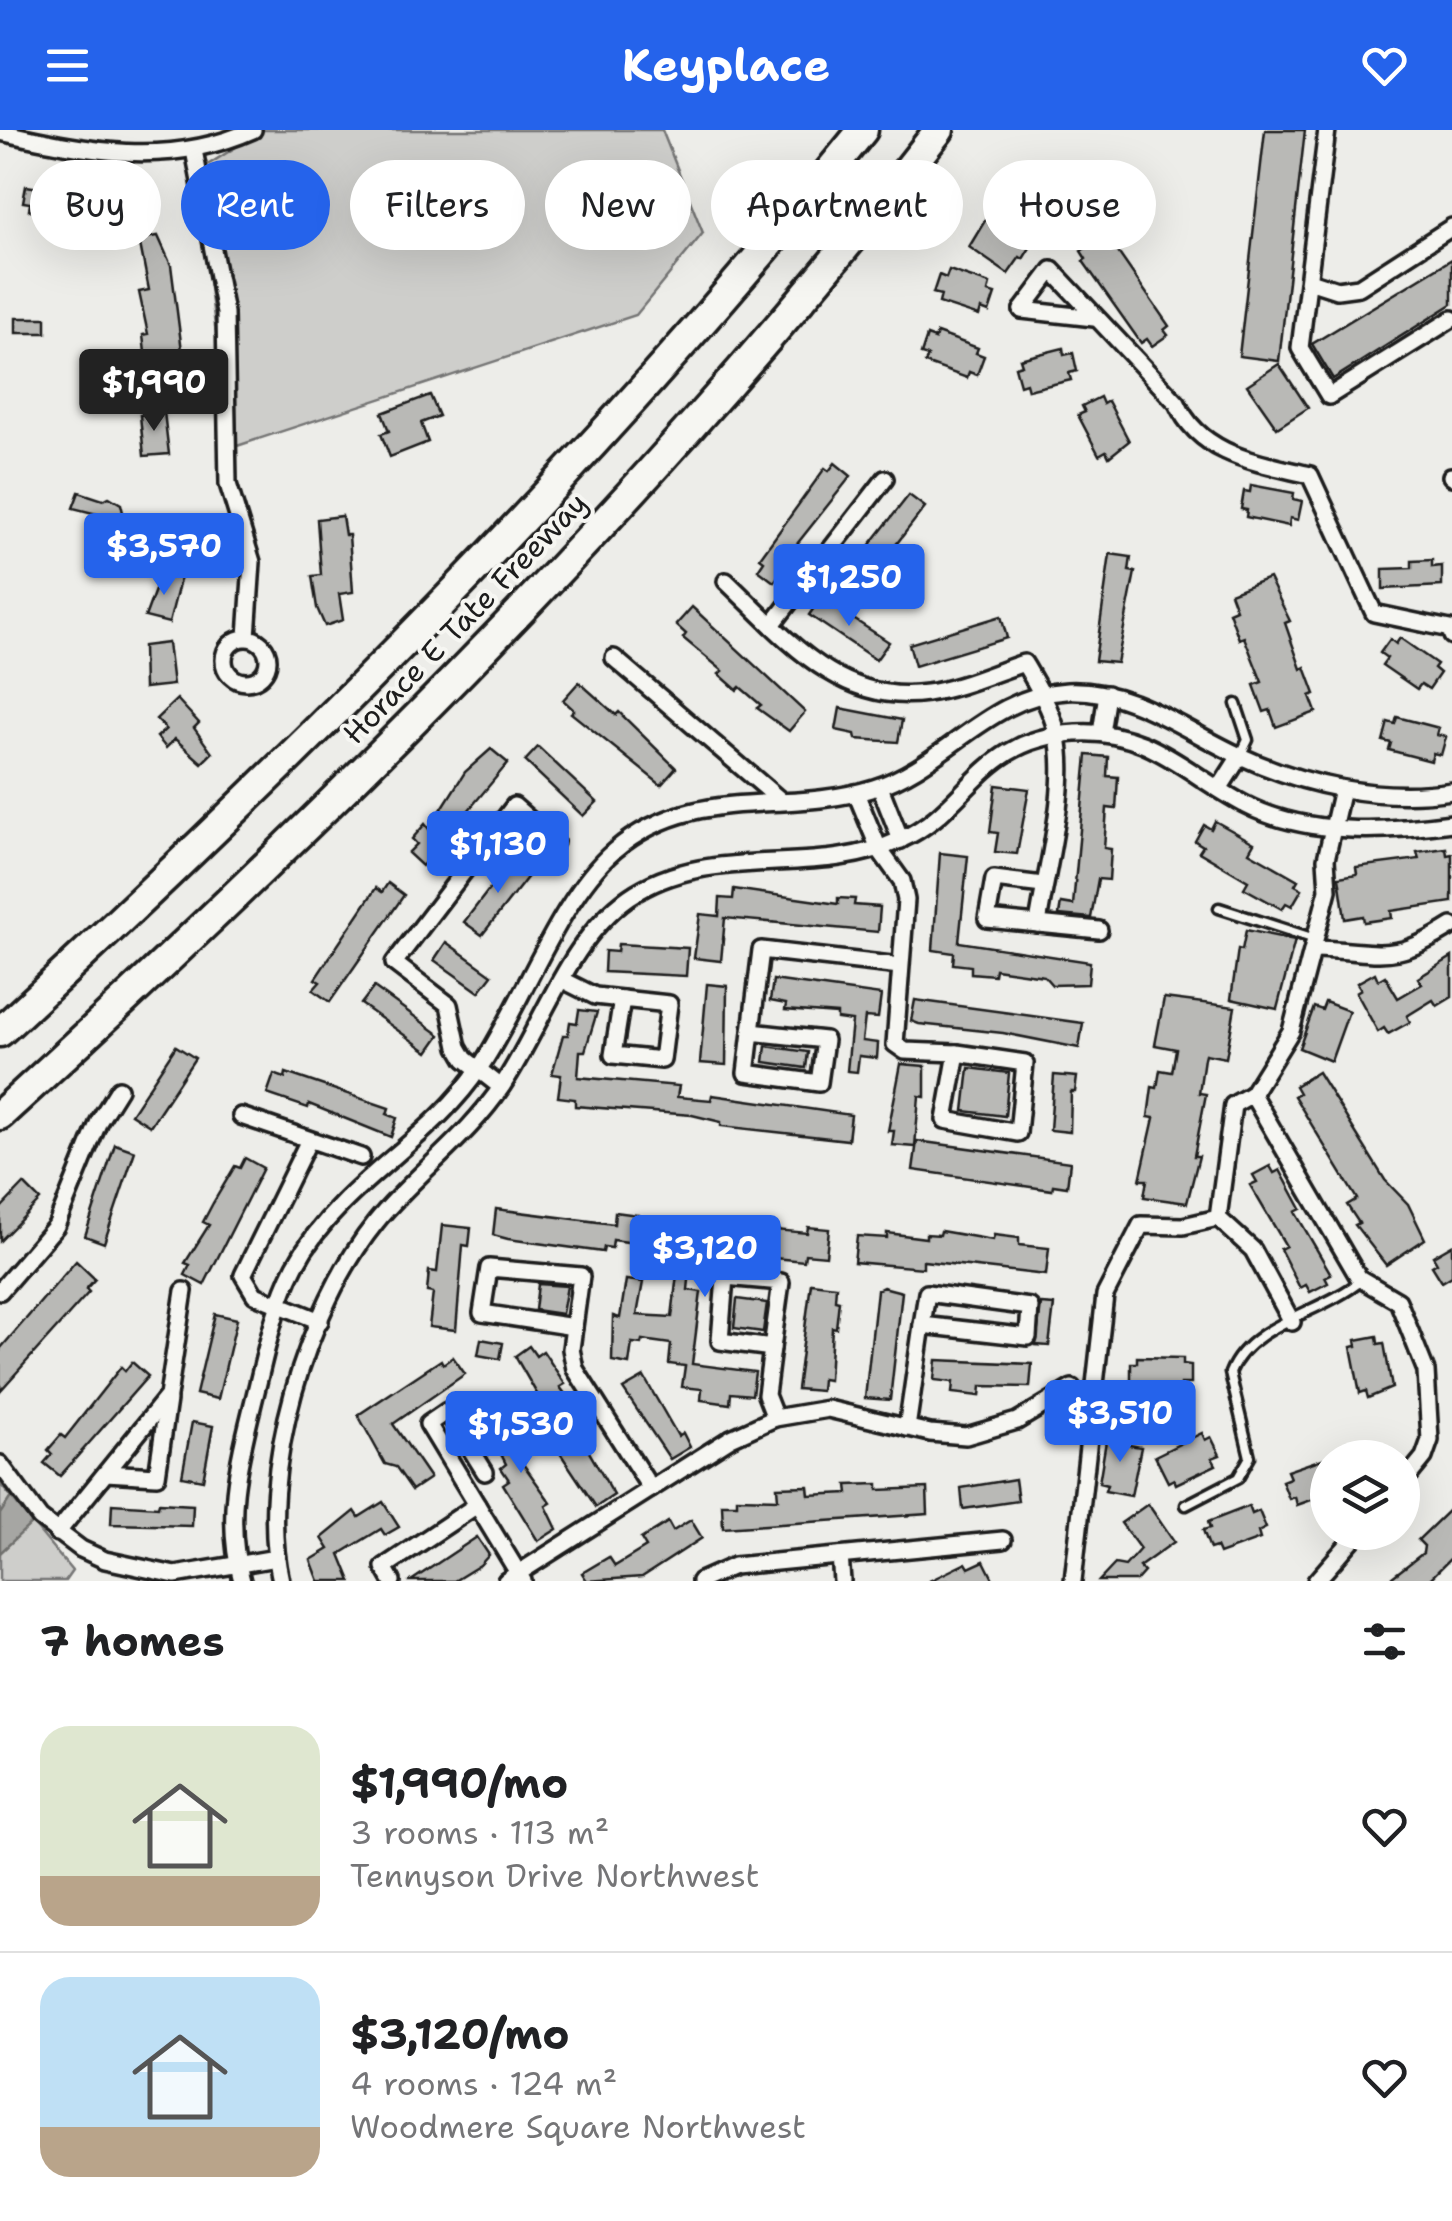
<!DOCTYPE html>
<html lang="en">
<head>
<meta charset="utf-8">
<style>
  :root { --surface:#fff; --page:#f6f6f6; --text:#202124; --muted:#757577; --line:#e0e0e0; --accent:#2563eb }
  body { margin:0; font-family:"Shantell Sans",sans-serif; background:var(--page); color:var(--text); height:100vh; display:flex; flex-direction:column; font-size:38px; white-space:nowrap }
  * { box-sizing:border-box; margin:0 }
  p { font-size:32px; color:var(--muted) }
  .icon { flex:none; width:55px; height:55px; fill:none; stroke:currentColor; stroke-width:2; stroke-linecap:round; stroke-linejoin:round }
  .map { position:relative; height:1451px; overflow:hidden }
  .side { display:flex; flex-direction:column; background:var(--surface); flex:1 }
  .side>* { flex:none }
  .top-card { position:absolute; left:30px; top:30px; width:1392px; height:90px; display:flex; gap:20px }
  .fabs { position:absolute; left:1310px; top:1310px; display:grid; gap:20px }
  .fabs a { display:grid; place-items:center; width:110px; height:110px; border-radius:50%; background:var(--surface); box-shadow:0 10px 40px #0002; font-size:50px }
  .price { position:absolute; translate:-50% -85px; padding:0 22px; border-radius:10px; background:var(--accent); color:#fff; font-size:32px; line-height:65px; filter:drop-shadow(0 2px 5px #0008) }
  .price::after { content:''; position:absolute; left:50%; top:60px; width:30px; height:22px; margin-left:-15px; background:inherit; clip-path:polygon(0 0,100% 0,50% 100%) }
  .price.current { background:#222; color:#fff }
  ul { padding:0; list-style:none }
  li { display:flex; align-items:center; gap:30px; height:250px; padding:0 40px }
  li+li { border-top:2px solid var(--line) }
  li span { display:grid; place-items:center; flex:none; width:280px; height:200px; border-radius:30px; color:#555 }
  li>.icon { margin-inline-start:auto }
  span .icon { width:120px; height:120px; fill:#fffc; stroke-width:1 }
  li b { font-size:42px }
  h2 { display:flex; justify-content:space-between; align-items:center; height:120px; padding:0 40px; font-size:42px }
  .pill { padding:0 35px; border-radius:45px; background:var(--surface); box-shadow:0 10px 40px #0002; font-size:35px; line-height:90px }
  .pill.current { background:var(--accent); color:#fff }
  header { display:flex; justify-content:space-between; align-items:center; height:130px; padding:0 40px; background:var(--accent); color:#fff; font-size:45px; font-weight:700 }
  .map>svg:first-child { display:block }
  .green { fill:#cececb; stroke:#757574; stroke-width:2.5 }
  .water { fill:#a6a6a3; stroke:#6f6f6d; stroke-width:2.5 }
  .building { fill:#b9b9b6; stroke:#1c1c1c; stroke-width:2.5 }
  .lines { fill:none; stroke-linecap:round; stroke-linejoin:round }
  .service-casing { stroke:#1c1c1c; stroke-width:15 }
  .minor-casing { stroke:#1c1c1c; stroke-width:22 }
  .motorway-casing { stroke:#1c1c1c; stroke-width:35 }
  .service { stroke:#f6f6f2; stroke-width:8 }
  .minor { stroke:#f6f6f2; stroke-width:15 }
  .motorway { stroke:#f6f6f2; stroke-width:28 }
  .labels { text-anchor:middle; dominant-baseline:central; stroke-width:8; stroke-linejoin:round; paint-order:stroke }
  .street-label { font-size:30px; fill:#1c1c1c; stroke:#f6f6f2 }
</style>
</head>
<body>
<header><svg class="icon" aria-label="menu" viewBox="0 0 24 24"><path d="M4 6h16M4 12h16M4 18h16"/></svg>Keyplace<svg class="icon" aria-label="heart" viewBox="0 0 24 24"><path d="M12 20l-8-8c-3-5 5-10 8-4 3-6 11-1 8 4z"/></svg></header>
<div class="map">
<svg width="1452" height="1451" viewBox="0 0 1452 1451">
  <rect width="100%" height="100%" fill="#edede9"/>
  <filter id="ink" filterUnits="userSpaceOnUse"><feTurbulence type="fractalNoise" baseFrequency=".01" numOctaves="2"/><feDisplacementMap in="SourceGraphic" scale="20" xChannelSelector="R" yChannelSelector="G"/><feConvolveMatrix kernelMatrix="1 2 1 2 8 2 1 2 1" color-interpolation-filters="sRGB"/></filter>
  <g filter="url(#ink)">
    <!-- green -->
    <g class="green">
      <path d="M263 0H662L703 103 636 185 231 318 195 43Z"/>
      <path d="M0 1354 72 1441 65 1451H0Z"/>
    </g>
    <!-- water -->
    <path class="water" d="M11 1367 32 1393 0 1423V1384Z"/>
    <!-- building -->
    <g class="building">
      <path d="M1265 0H1305L1279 231 1239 226Z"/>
      <path d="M26 56 88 65 127 81 125 85 136 90 125 111 70 82 65 102 50 99 52 85 29 80 30 73 23 72Z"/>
      <path d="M1010 60 1049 87 1023 129 1020 127 1008 144 969 117 995 74 999 77Z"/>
      <path d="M158 106 171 135 185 244 136 249 135 232 146 231 143 205 148 204 139 162 149 160 139 109Z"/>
      <path d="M1096 111 1102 119 1111 112 1169 196 1164 200 1168 205 1152 216 1147 209 1141 213 1083 131 1086 129 1081 121Z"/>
      <path d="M1452 129V174L1333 249 1312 214Z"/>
      <path d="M949 140 990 154 988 162 995 164 989 182 981 179 979 186 939 173 941 165 933 163 939 145 946 148Z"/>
      <rect x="16" y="188" width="30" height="15"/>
      <path d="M937 203 978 218 976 223 984 226 977 245 969 242 967 248 925 233 928 226 921 224 927 206 935 209Z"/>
      <path d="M1063 218 1064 225 1073 223 1077 241 1069 243 1071 250 1028 260 1026 253 1020 255 1015 237 1022 235 1020 229Z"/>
      <path d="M1279 234 1308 278 1277 298 1247 255Z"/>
      <path d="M430 265 439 286 421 293 428 312 390 327 381 304 389 301 382 283Z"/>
      <path d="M1100 267 1103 274 1108 271 1129 311 1109 327 1106 321 1099 325 1078 285 1085 282 1082 276Z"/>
      <path d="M164 282 169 324 144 326 140 285Z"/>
      <path d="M835 333 851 346 797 414 800 417 774 452 758 440 764 431 760 428 825 338 829 341Z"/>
      <path d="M1251 355 1294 363 1293 369 1302 371 1298 390 1290 388 1289 396 1246 387 1247 380 1241 379 1244 361 1250 362Z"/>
      <path d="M79 362 103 370 109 367 121 374 129 407 108 413 101 385 73 378Z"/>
      <path d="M909 365 925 377 860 461 843 449Z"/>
      <path d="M342 386 345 405H349L353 462 339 464 343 490 325 496 317 478 312 446 321 445 317 389Z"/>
      <path d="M1110 424 1131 427 1129 441 1135 442 1117 533 1095 531Z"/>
      <path d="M1432 430V437L1442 436V456L1383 459V439L1412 438V431Z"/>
      <path d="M162 441 181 446 169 493 145 487Z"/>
      <path d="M1269 448 1290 491 1285 493 1301 539 1305 537 1315 564 1310 566 1316 582 1276 597 1270 580 1264 582 1254 555 1262 552 1244 507 1239 509 1229 482 1236 479 1230 463Z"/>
      <path d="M821 468 889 512 876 530 809 485Z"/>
      <path d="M692 477 805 582 789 601 757 578 761 575 740 557 737 560 719 544 723 541 683 508 686 504 676 495Z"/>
      <path d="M1001 486 1007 508 915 536 909 514Z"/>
      <path d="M1400 508 1437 534 1434 538 1440 543 1429 559 1421 554 1417 559 1382 535 1387 528 1380 523 1390 509 1396 514Z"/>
      <path d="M168 513 173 555 144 558 143 516Z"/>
      <path d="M579 552 616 585 619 582 676 638 661 655 571 583 574 580 563 570Z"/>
      <path d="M177 569 199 593 194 598 212 623 202 633 175 609 166 618 157 607 166 599 156 589Z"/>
      <path d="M840 578 902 590 898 612 856 609 855 604 836 600Z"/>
      <path d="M1397 587 1439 598 1437 605 1446 607 1441 625 1433 623 1431 631 1389 620 1391 613 1383 611 1388 592 1395 594Z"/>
      <path d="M538 617 597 672 583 686 525 631Z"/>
      <path d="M491 619 508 633 422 736 408 723 417 714 412 709 425 694 429 699 465 642Z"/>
      <path d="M1087 625 1108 627 1107 646 1118 647 1116 679 1107 678 1104 718 1111 719 1109 750 1098 749 1091 788 1059 785 1061 773 1073 775Z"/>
      <path d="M996 655 1029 659 1017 724 995 722 998 703 990 702Z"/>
      <path d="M1215 691 1254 713 1249 722 1298 750 1295 755 1302 759 1292 776 1286 773 1282 779 1244 758 1248 751 1199 722 1203 716 1195 711 1204 695 1211 699Z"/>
      <path d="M1446 718 1447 725 1452 724V772L1391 781 1392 788 1364 792 1363 786 1345 789 1339 747 1357 744 1356 737 1419 729 1417 722Z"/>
      <path d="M940 723 968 726 959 812 1090 832 1088 854 1052 855 1044 846 995 839 994 845 971 843V836L953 834 954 823 933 820Z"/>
      <path d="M514 727 533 740 482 805 464 792Z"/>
      <path d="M388 753 404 765 330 872 313 860 320 852 315 849 376 758 382 762Z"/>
      <path d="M734 759 838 774V768L855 769 854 775 880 777 878 802 725 788 721 831 694 828 700 784 719 786 720 768 733 769Z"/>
      <path d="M1246 800 1295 810 1277 879 1231 869 1238 819 1242 820Z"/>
      <path d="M446 812 492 845 479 862 434 830Z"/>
      <path d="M618 814 688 818 686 846 604 842 605 821 617 822Z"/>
      <path d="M1452 827V867L1437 876 1433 870 1407 886 1410 892 1388 904 1384 898 1378 902 1356 862 1361 859 1357 853 1375 843 1378 850 1385 846 1398 868 1422 854 1418 848Z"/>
      <path d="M773 850 881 865 878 888 865 887 862 911 878 913 877 928 859 926 857 942 847 941 852 891 837 889V884L785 880 786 874 770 871Z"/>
      <path d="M707 854 727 856 726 935 700 933Z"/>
      <path d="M374 857 440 905 428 922 361 874Z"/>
      <path d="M1164 868 1235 877 1226 928 1205 924 1204 928 1199 963 1206 964 1194 1026H1199L1187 1073 1144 1067 1147 1050H1140L1154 988 1148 987 1152 957 1157 958 1160 940 1172 942 1176 919 1155 915Z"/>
      <path d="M915 870 1083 893 1079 918 1003 903 919 894 911 891Z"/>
      <path d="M1325 872 1349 881 1331 931 1299 918 1314 877 1322 880Z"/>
      <path d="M579 880 597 882 585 921H580L578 947 679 956 677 967 711 970 712 965 851 985 848 1010 721 996V992L692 985 575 976V969L558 967 561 945 552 944 563 905H568L570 892 577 893Z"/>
      <path d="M176 916 195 928 150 996 131 984Z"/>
      <path d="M766 916 808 922 806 938 764 932Z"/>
      <path d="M901 934 925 936V967L919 966 915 1017 892 1015 894 1001H888Z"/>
      <path d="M969 938 1009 943 1005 986 964 981Z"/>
      <path d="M1318 942 1385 1050 1408 1074 1425 1109 1386 1135 1355 1095 1359 1093 1347 1075 1357 1069 1294 966 1299 963 1295 956Z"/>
      <path d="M286 943 389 978 387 984 397 988 391 1007 309 974 308 978 267 964 274 944 285 948Z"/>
      <path d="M1054 945 1077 947 1075 962H1071L1070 1002 1050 1000Z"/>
      <path d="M917 1011 1070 1032 1067 1057 1053 1055 1052 1060 913 1040Z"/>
      <path d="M115 1014 135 1021 104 1113 85 1106Z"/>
      <path d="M245 1028 263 1038 204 1155 185 1145 190 1135 185 1133 209 1095 203 1092 213 1073 235 1036 240 1038Z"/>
      <path d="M1270 1036 1274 1043 1280 1040 1301 1079 1295 1082 1331 1144 1325 1147 1328 1153 1310 1162 1306 1155 1300 1158 1280 1119 1286 1116 1250 1055 1257 1052 1253 1045Z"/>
      <path d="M24 1054 40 1070 0 1111V1079Z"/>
      <path d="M496 1079 614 1094 615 1082 638 1085 635 1113 613 1110 612 1118 604 1117 603 1122 508 1109 493 1105Z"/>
      <path d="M681 1091 807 1103 808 1097 829 1099 826 1126 805 1124 804 1131 692 1120 688 1160 701 1162 692 1234 755 1242 752 1265 731 1263 730 1274 701 1270 702 1259 682 1257 685 1236 669 1234 671 1214 642 1210 641 1214 632 1213 629 1234 612 1231 613 1186 620 1188 626 1150 643 1152 637 1185 672 1187 677 1144 668 1143 671 1111 679 1112Z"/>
      <path d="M442 1095 471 1098 469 1116 463 1115 456 1200 429 1197 433 1163 427 1162 429 1141 437 1142Z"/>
      <path d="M941 1101 993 1110 994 1105 1019 1108V1115L1049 1118 1046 1145 923 1131V1138L854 1132 857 1106 887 1108V1103L926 1108V1104L940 1105Z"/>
      <path d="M1452 1115V1146L1442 1152 1432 1136 1437 1133 1433 1126Z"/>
      <path d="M76 1131 95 1149 86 1159 89 1162 0 1261V1219Z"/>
      <path d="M811 1153 836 1156 835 1170 839 1171 836 1198 832 1197 829 1250 822 1249 821 1261 797 1259Z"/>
      <path d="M538 1154 567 1156 562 1184 535 1180Z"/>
      <path d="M883 1157 902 1162 890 1270 865 1268 877 1160Z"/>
      <path d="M737 1169 767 1173 763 1202 734 1198Z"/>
      <path d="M1041 1174 1054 1175 1049 1216 1036 1215Z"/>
      <path d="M215 1184 237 1189 218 1269 196 1264Z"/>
      <path d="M1377 1206 1378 1214 1384 1213 1392 1258 1368 1268 1366 1261 1360 1263 1351 1217 1357 1216 1356 1210Z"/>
      <path d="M481 1209 503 1213 500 1229 478 1225Z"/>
      <path d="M529 1216 536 1226 543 1221 565 1254 560 1257 571 1272 563 1277 614 1365 596 1377 558 1320 566 1314 515 1226Z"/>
      <path d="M453 1227 465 1244 393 1294 430 1348 412 1360 396 1337 385 1334 358 1285 441 1230 443 1234Z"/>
      <path d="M1137 1227 1183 1228V1234L1191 1235V1254H1181V1263L1136 1262 1137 1254H1131V1233H1137Z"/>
      <path d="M936 1230 1032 1234 1030 1257 981 1256 980 1266 952 1263 953 1252 934 1250Z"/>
      <path d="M132 1232 148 1246 60 1346 44 1333 52 1324 48 1320 61 1305 65 1308 121 1237 125 1241Z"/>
      <path d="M644 1247 678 1306 683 1303 690 1317 670 1329 623 1259Z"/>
      <path d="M506 1282 511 1291 515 1288 528 1307 524 1310 530 1319 518 1327 551 1373 546 1376 557 1399 538 1411 503 1354 509 1350 501 1338 506 1334 486 1295Z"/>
      <path d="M192 1292 213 1296 203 1350 182 1346Z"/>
      <path d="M1115 1302 1130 1305 1129 1315 1141 1317 1131 1366 1105 1361 1107 1355 1099 1353 1106 1311 1113 1312Z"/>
      <path d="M1202 1303 1205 1310 1211 1307 1220 1325 1212 1328 1216 1335 1176 1354 1174 1349 1168 1352 1155 1326Z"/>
      <path d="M1328 1327V1364L1297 1375 1295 1367 1289 1369 1282 1351 1290 1348 1287 1341Z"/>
      <path d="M1015 1349 1018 1371 963 1379 961 1358Z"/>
      <path d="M878 1354V1360L927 1358 928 1384 723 1398 722 1374H737V1368L778 1369 777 1357 808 1356 809 1365 848 1363 847 1355Z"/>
      <path d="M383 1372 399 1397 385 1405 381 1399 340 1424 351 1451H319L311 1430 329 1419 322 1408 355 1381 359 1387Z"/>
      <path d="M159 1373 193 1375 192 1396 111 1394 112 1374 158 1377Z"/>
      <path d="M1148 1374 1174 1412 1139 1437 1144 1442 1136 1451H1099L1115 1434 1125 1436 1140 1419 1121 1393Z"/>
      <path d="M1249 1376 1252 1384 1259 1381 1266 1398 1258 1402 1260 1409 1219 1424 1216 1417 1210 1419 1203 1400 1210 1398 1208 1392Z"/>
      <path d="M1452 1377V1427L1428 1451H1387L1423 1423 1424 1416 1418 1410Z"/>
      <path d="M691 1390 702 1408 642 1447 587 1451 582 1443 609 1427 615 1436 646 1417 641 1409 668 1392 673 1401Z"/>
      <path d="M477 1407 489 1425 480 1435 454 1451H411Z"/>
      <path d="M984 1431 994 1451H929L966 1433 969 1438Z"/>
    </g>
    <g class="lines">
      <defs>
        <g id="service">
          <path d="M1236 574 1248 610 1240 626"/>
          <path d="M1219 778 1315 809"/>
          <path d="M1186 1375 1238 1348 1250 1327 1230 1243C1250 1193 1321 1184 1362 1150"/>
        </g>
        <g id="minor">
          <path d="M1327 0 1300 218 1329 266 1452 189"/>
          <path d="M0 2C87 21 168 38 253 0"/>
          <path d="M194 20 225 183 228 354 252 432 247 507"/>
          <path d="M1309 151 1337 160 1359 157 1452 97"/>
          <path d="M1022 180 1052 140 1177 273C1200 326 1260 333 1310 345L1374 483 1450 499 1452 506"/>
          <path d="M1022 180 1094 188"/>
          <path d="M1451 346 1452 347"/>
          <path d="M726 451C784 506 839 576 927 563 959 559 993 543 1024 533 1037 555 1051 578 1057 603 1070 655 1046 740 1038 794"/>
          <path d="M772 495 885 349"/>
          <circle cx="246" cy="530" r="22"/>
          <path d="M614 528 780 670"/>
          <path d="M1101 603 1107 564"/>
          <path d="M880 657 901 710"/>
          <path d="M1219 659 1240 626"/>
          <path d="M856 663 879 719 902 751 906 770 895 914 905 921 957 923"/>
          <path d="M1043 755 994 749 987 789 1099 800"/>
          <path d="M1313 819C1381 820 1389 836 1452 796"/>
          <path d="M563 850 595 866 622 869"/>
          <path d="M622 869 669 874 662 930 613 925Z"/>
          <path d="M751 902 825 910 819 953 746 943Z"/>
          <path d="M751 902 761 820 900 836"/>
          <path d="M957 923 1025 933 1018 1003 945 990Z"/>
          <path d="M501 957 465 929 458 917 449 875 394 833 514 676 555 712"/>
          <path d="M1252 964 1359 1148 1398 1171 1426 1241 1430 1310 1424 1327 1402 1354"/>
          <path d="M241 986 361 1027"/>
          <path d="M309 1010 243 1145 255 1165 320 1191"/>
          <path d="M1218 1088 1253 1120 1292 1192"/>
          <path d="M489 1138 581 1146 574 1197 482 1183Z"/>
          <path d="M725 1147 781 1152 772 1218 720 1211Z"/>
          <path d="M0 1161 56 1096 99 991 119 959"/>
          <path d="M927 1163 1030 1177 1028 1207 922 1195Z"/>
          <path d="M574 1197 571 1219 575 1239 651 1359"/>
          <path d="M772 1218 766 1265 775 1288"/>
          <path d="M907 1298 922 1195"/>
          <path d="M0 1334 40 1388 81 1419 105 1430 175 1445 276 1428"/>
          <path d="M485 1342 447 1281 428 1294 523 1451"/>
          <path d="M106 1343 157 1346 168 1270"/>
          <path d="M57 1403 168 1266 184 1161"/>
          <path d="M840 1426 842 1451"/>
          <path d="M242 1451C222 1382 242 1320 258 1253 268 1212 276 1173 295 1136 307 1113 325 1091 343 1073 388 1027 444 992 480 937 522 875 559 768 614 721 695 652 782 687 874 658 945 636 988 565 1067 561 1131 558 1184 600 1238 625 1304 656 1380 672 1452 661"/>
          <path d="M281 1451C256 1344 307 1177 376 1092 415 1044 467 1008 502 956 543 895 567 811 629 767 710 711 815 750 900 710 970 679 979 608 1076 603 1147 598 1187 644 1244 674 1305 706 1385 702 1452 693"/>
          <path d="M392 1451 384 1437 477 1375"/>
          <path d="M506 1451 731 1308 775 1288 828 1279 930 1303 966 1306 1017 1291 1072 1258"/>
          <path d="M700 1451 734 1436 1003 1410"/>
          <path d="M1073 1451 1105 1165 1141 1095 1183 1096 1218 1088 1233 975 1252 964 1291 901 1328 760 1326 729 1342 659"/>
          <path d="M1316 1451 1359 1402"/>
        </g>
        <g id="motorway">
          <path d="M0 902C307 619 601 326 863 0"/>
          <path d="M0 985C335 679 660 358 939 0"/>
        </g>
      </defs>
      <!-- service casing -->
      <use href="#service" class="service-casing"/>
      <!-- minor casing -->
      <use href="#minor" class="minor-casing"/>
      <!-- motorway casing -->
      <use href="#motorway" class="motorway-casing"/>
      <!-- service -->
      <use href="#service" class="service"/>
      <!-- minor -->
      <use href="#minor" class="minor"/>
      <!-- motorway -->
      <use href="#motorway" class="motorway"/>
    </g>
  </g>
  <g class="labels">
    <!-- street labels -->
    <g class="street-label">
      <text transform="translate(465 488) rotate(-46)">Horace E Tate Freeway</text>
    </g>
  </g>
</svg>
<div class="fabs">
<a><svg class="icon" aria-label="layers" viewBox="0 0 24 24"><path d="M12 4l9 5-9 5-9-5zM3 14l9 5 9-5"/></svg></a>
</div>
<b class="price current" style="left:154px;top:304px">$1,990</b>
<b class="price" style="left:164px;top:468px">$3,570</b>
<b class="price" style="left:849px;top:499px">$1,250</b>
<b class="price" style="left:498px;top:766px">$1,130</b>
<b class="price" style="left:705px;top:1170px">$3,120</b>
<b class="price" style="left:1120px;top:1335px">$3,510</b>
<b class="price" style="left:521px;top:1346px">$1,530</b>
<div class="top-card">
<a class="pill">Buy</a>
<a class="pill current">Rent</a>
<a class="pill">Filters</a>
<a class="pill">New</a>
<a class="pill">Apartment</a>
<a class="pill">House</a>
</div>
</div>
<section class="side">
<h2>7 homes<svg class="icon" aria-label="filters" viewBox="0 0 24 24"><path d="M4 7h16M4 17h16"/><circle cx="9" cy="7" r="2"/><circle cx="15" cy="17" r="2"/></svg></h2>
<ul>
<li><span style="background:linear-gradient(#dfe7d0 75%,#b9a48a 0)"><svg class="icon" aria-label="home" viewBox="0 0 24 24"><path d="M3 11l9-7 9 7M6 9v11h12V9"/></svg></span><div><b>$1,990/mo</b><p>3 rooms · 113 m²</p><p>Tennyson Drive Northwest</p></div><svg class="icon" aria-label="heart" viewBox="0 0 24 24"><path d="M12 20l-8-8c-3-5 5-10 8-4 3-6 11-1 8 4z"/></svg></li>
<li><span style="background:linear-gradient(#bfe0f5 75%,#b9a48a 0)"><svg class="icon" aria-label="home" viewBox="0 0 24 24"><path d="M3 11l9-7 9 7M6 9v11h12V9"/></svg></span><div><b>$3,120/mo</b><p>4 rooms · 124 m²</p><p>Woodmere Square Northwest</p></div><svg class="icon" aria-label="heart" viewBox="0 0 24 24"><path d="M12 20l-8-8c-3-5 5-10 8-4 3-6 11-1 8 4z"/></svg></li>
</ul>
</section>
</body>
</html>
